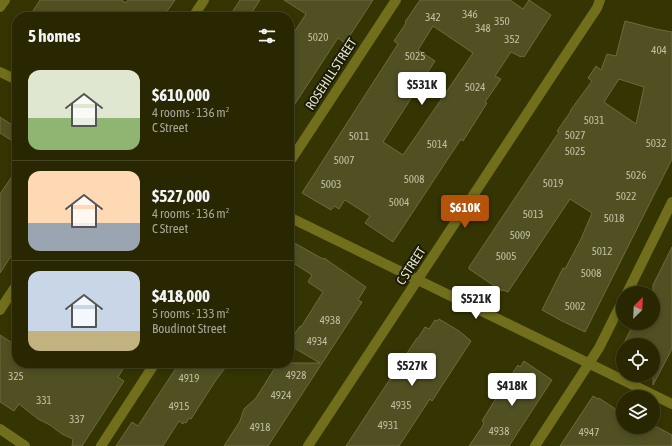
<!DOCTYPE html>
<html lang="en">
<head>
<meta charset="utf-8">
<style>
  :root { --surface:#282702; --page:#302f0c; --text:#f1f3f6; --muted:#a5a599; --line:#444424; --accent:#b45309 }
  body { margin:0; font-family:"Asap Condensed",sans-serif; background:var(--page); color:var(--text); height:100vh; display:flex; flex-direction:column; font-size:15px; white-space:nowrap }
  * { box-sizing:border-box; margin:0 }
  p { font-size:13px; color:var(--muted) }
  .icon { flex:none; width:22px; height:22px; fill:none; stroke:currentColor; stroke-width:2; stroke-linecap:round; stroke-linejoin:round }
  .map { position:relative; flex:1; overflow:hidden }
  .sheet { position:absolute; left:12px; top:12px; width:282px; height:356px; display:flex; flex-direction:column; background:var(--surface); border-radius:16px; box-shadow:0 2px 6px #0003,0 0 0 1px var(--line) }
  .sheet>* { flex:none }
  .needle { width:26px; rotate:24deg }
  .controls { position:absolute; left:616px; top:286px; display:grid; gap:8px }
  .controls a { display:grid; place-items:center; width:44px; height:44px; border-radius:50%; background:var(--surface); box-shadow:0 2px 6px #0003,0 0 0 1px var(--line); font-size:20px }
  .price { position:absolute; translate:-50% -34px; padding:0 9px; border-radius:4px; background:#fff; color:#222; font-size:13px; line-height:26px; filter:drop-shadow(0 1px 2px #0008) }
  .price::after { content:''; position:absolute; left:50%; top:24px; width:12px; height:9px; margin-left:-6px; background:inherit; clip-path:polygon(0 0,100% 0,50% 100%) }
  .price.current { background:var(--accent); color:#fff }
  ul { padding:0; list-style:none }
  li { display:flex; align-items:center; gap:12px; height:100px; padding:0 16px }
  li+li { border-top:1px solid var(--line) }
  li span { display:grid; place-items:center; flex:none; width:112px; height:80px; border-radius:12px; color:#555 }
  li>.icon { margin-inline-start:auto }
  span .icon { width:48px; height:48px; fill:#fffc; stroke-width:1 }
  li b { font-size:17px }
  h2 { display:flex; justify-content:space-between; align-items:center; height:48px; padding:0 16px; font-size:17px }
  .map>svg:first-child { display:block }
  .building { fill:#515023; stroke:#6b6b3d; fill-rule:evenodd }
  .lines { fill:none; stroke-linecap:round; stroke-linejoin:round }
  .street { stroke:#716f1b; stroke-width:10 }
  .labels { text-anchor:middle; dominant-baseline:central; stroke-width:4; stroke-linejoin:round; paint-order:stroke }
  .number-label { font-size:11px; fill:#c0c0a2 }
  .street-label { font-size:13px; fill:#e5e5cd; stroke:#1b1b08 }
</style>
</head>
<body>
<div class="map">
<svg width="672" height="446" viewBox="0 0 672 446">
  <rect width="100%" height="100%" fill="#353403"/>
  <!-- building -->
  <g class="building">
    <path d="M40 0H121L126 3 128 0H175L163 17H29Z"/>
    <path d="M240 0H260L249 17H229Z"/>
    <path d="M284 0H373L345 43 338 38 289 113V40L306 14Z"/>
    <path d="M420 0H510L523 9 529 0 551 15 524 57 522 56 521 57 511 52 495 76 501 79 485 102 487 103 463 141 461 139 393 242 365 223 370 216 345 200 344 201 339 209 334 206 331 210 302 193 398 44 394 41 406 23 405 22ZM433 26 473 53 403 155 383 142 435 61 418 50Z"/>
    <path d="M625 21 656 29 672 32V159L585 332 562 321 542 310 563 268 565 269 581 239 592 213 570 199 508 292 503 290 502 291 469 269V267L559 132 557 131 571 111H570L592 81 588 78 596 66 601 70 607 54 616 56ZM619 79 644 87 636 124 604 102Z"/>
    <path d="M0 117 17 128V144L0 133Z"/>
    <path d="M17 169V247L0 273V194Z"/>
    <path d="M289 240 323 259 324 258 366 287 358 300 362 302 268 446H224L240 421 244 409 256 398 278 363H320L289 345V342L300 326 301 327 323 292 308 282 312 275 289 260Z"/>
    <path d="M672 247V349L653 385V345H623L634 323H653V285Z"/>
    <path d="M439 319 459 331 471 341 432 401 430 399 399 446H346L417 338H418L425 327 429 329 435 320 437 321Z"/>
    <path d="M0 335 17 346V363H127L118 377 124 381 82 446H72L73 439 62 434 50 425 38 419 19 404 14 411 0 402Z"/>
    <path d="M524 361 552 380 509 446H469L482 427 484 422 482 421 501 390 518 365 520 367Z"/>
    <path d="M184 363H218L225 368 216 380 191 419 189 418 186 423 184 422 183 424 179 421 163 446H116L132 422 138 426 178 365 181 367Z"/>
    <path d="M593 396 598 399 599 398 623 414V427H657L672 435V446H560Z"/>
  </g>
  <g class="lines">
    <!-- street -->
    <g class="street">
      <path d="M0 7 5 0"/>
      <path d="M193 17 204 0"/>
      <path d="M0 72 17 80"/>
      <path d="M289 163 396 0"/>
      <path d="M289 217 672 404"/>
      <path d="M627 293 672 202"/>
      <path d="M0 310 17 284"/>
      <path d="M0 429 25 446"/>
      <path d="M101 446 155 363"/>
      <path d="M308 446 559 65 597 8 600 0"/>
      <path d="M535 446 599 348 623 300"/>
    </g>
  </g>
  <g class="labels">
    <!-- number labels -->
    <g class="number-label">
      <text x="470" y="14">346</text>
      <text x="433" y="17">342</text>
      <text x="502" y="21">350</text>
      <text x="483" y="28">348</text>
      <text x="318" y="37">5020</text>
      <text x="512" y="39">352</text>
      <text x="659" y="50">404</text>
      <text x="415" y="56">5025</text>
      <text x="475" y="87">5024</text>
      <text x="594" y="120">5031</text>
      <text x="575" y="135">5027</text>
      <text x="359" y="136">5011</text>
      <text x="656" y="143">5032</text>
      <text x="437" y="144">5014</text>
      <text x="575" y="151">5025</text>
      <text x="344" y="160">5007</text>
      <text x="636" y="175">5026</text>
      <text x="414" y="179">5008</text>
      <text x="553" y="183">5019</text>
      <text x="331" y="184">5003</text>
      <text x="626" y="196">5022</text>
      <text x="399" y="202">5004</text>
      <text x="533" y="214">5013</text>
      <text x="614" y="218">5018</text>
      <text x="520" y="235">5009</text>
      <text x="602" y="251">5012</text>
      <text x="506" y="256">5005</text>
      <text x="591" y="273">5008</text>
      <text x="575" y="306">5002</text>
      <text x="330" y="320">4938</text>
      <text x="317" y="341">4934</text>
      <text x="296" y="375">4928</text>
      <text x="16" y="376">325</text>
      <text x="189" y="378">4919</text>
      <text x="281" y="395">4924</text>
      <text x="44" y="400">331</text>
      <text x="401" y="405">4935</text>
      <text x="179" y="406">4915</text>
      <text x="77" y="419">337</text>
      <text x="388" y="425">4931</text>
      <text x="260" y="427">4918</text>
      <text x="499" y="431">4938</text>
      <text x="589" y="432">4947</text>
    </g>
    <!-- street labels -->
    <g class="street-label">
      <text transform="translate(331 74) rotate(-57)">ROSEHILL STREET</text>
      <text transform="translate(411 266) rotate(-57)">C STREET</text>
    </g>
  </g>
</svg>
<div class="controls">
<a><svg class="needle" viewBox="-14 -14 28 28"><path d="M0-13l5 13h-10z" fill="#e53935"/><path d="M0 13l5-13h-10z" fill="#a5a599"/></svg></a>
<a><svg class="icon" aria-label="locate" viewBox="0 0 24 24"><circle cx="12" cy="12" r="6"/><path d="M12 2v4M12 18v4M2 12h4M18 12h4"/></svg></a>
<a><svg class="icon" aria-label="layers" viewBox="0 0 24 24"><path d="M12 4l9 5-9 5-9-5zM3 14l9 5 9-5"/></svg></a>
</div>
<b class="price" style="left:422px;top:106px">$531K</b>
<b class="price current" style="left:465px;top:229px">$610K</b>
<b class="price" style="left:476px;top:320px">$521K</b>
<b class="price" style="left:412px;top:387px">$527K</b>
<b class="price" style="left:512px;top:407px">$418K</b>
<section class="sheet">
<h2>5 homes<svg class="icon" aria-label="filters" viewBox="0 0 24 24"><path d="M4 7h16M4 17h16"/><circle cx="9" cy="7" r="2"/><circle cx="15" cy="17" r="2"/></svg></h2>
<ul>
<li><span style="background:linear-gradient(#dfe7d0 60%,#8fb573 0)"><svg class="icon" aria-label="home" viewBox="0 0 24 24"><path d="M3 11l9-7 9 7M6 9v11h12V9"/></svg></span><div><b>$610,000</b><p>4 rooms · 136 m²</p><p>C Street</p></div></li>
<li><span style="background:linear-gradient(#ffd9b3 65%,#9aa5b1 0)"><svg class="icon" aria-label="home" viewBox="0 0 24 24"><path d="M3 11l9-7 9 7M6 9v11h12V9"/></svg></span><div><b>$527,000</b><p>4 rooms · 136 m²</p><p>C Street</p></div></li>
<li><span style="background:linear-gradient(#c9d6e8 75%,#c2b280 0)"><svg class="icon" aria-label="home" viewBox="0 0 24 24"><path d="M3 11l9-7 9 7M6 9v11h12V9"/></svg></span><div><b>$418,000</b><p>5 rooms · 133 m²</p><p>Boudinot Street</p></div></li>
</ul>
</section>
</div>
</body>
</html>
